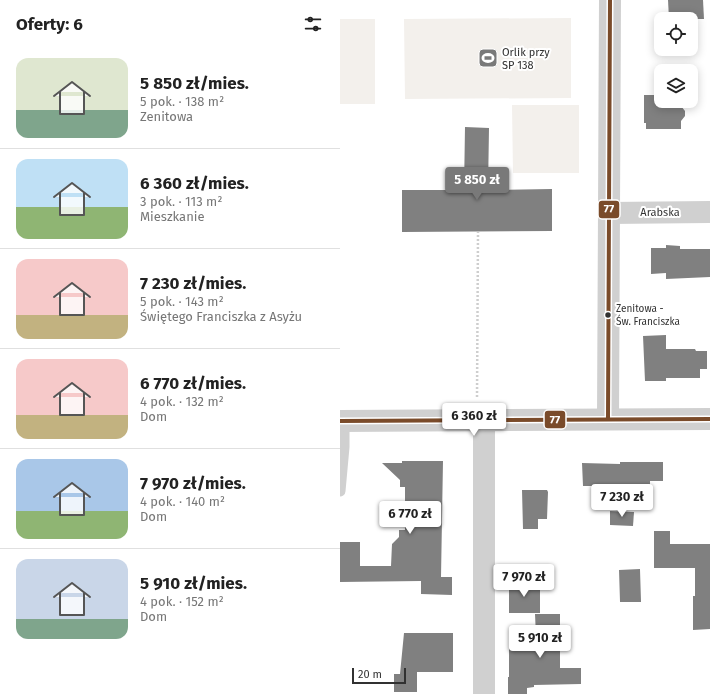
<!DOCTYPE html>
<html lang="pl">
<head>
<meta charset="utf-8">
<style>
  :root { --surface:#fff; --page:#f6f6f6; --text:#222; --muted:#767676; --line:#e0e0e0; --accent:#797979 }
  body { margin:0; font-family:"Fira Sans",sans-serif; background:var(--page); color:var(--text); height:100vh; display:flex; flex-direction:column; font-size:15px; white-space:nowrap }
  * { box-sizing:border-box; margin:0 }
  p { font-size:13px; color:var(--muted) }
  .icon { flex:none; width:22px; height:22px; fill:none; stroke:currentColor; stroke-width:2; stroke-linecap:round; stroke-linejoin:round }
  .map { position:relative; flex:1; overflow:hidden }
  .side { display:flex; flex-direction:column; background:var(--surface); width:340px }
  .side>* { flex:none }
  .controls { position:absolute; left:314px; top:12px; display:grid; gap:8px }
  .controls a { display:grid; place-items:center; width:44px; height:44px; border-radius:8px; background:var(--surface); box-shadow:0 2px 10px #0003; font-size:20px }
  .scale { position:absolute; left:12px; bottom:10px; width:54px; box-sizing:border-box; padding-left:4px; border:2px solid #313131; border-top:0; font-size:11px; line-height:14px; white-space:nowrap; color:#313131; -webkit-text-stroke:3px #fff; paint-order:stroke }
  .price { position:absolute; translate:-50% -34px; padding:0 9px; border-radius:4px; background:#fff; color:#222; font-size:13px; line-height:26px; filter:drop-shadow(0 1px 2px #0008) }
  .price::after { content:''; position:absolute; left:50%; top:24px; width:12px; height:9px; margin-left:-6px; background:inherit; clip-path:polygon(0 0,100% 0,50% 100%) }
  .price.active { background:var(--accent); color:#fff }
  ul { padding:0; list-style:none }
  li { display:flex; align-items:center; gap:12px; height:100px; padding:0 16px }
  li+li { border-top:1px solid var(--line) }
  li span { display:grid; place-items:center; flex:none; width:112px; height:80px; border-radius:12px; color:#555 }
  li>.icon { margin-inline-start:auto }
  span .icon { width:48px; height:48px; fill:#fffc; stroke-width:1 }
  li b { font-size:17px }
  h2 { display:flex; justify-content:space-between; align-items:center; height:48px; padding:0 16px; font-size:17px }
  main { display:flex; flex:1; min-height:0 }
  .map>svg:first-child { display:block }
  .green { fill:#f3f0ec }
  .building { fill:#808080 }
  .lines { fill:none; stroke-linecap:round; stroke-linejoin:round }
  .path { stroke:#cecece; stroke-width:2.5; stroke-dasharray:2 2; stroke-linecap:butt }
  .service { stroke:#d0d0d0; stroke-width:11 }
  .minor { stroke:#d0d0d0; stroke-width:22 }
  .tertiary { stroke:#d0d0d0; stroke-width:22 }
  .bus-1-casing { stroke:#fff; stroke-width:7 }
  .bus-1 { stroke:#7a4b2a; stroke-width:4 }
  .bus-dot { fill:#313131; stroke:#fff; stroke-width:1.5 }
  .labels { text-anchor:middle; dominant-baseline:central; stroke-width:4; stroke-linejoin:round; paint-order:stroke }
  .bus-label { font-size:10px; fill:#313131; stroke:#fff; text-anchor:start }
  .poi-label { font-size:11px; fill:#313131; stroke:#fff; text-anchor:start }
  .street-label { font-size:11px; fill:#313131; stroke:#fff }
  .line-badge { stroke:#fff; stroke-width:1.5 }
  .badge-label { font-size:11px; text-anchor:middle; font-weight:bold; fill:#fff }
</style>
</head>
<body>
<main>
<section class="side">
<h2>Oferty: 6<svg class="icon" aria-label="filters" viewBox="0 0 24 24"><path d="M4 7h16M4 17h16"/><circle cx="9" cy="7" r="2"/><circle cx="15" cy="17" r="2"/></svg></h2>
<ul>
<li><span style="background:linear-gradient(#dfe7d0 65%,#7fa58c 0)"><svg class="icon" aria-label="home" viewBox="0 0 24 24"><path d="M3 11l9-7 9 7M6 9v11h12V9"/></svg></span><div><b>5 850 zł/mies.</b><p>5 pok. · 138 m²</p><p>Zenitowa</p></div></li>
<li><span style="background:linear-gradient(#bfe0f5 60%,#8fb573 0)"><svg class="icon" aria-label="home" viewBox="0 0 24 24"><path d="M3 11l9-7 9 7M6 9v11h12V9"/></svg></span><div><b>6 360 zł/mies.</b><p>3 pok. · 113 m²</p><p>Mieszkanie</p></div></li>
<li><span style="background:linear-gradient(#f6c9c9 70%,#c2b280 0)"><svg class="icon" aria-label="home" viewBox="0 0 24 24"><path d="M3 11l9-7 9 7M6 9v11h12V9"/></svg></span><div><b>7 230 zł/mies.</b><p>5 pok. · 143 m²</p><p>Świętego Franciszka z Asyżu</p></div></li>
<li><span style="background:linear-gradient(#f6c9c9 70%,#c2b280 0)"><svg class="icon" aria-label="home" viewBox="0 0 24 24"><path d="M3 11l9-7 9 7M6 9v11h12V9"/></svg></span><div><b>6 770 zł/mies.</b><p>4 pok. · 132 m²</p><p>Dom</p></div></li>
<li><span style="background:linear-gradient(#a9c7e8 65%,#8fb573 0)"><svg class="icon" aria-label="home" viewBox="0 0 24 24"><path d="M3 11l9-7 9 7M6 9v11h12V9"/></svg></span><div><b>7 970 zł/mies.</b><p>4 pok. · 140 m²</p><p>Dom</p></div></li>
<li><span style="background:linear-gradient(#c9d6e8 75%,#7fa58c 0)"><svg class="icon" aria-label="home" viewBox="0 0 24 24"><path d="M3 11l9-7 9 7M6 9v11h12V9"/></svg></span><div><b>5 910 zł/mies.</b><p>4 pok. · 152 m²</p><p>Dom</p></div></li>
</ul>
</section>
<div class="map">
<svg width="370" height="694" viewBox="0 0 370 694">
  <rect width="100%" height="100%" fill="#fff"/>
  <!-- green -->
  <g class="green">
    <path d="M231 18V98L65 99 64 19Z"/>
    <rect x="0" y="19" width="35" height="85"/>
    <path d="M172 105H239V173H173Z"/>
  </g>
  <!-- building -->
  <g class="building">
    <path d="M328 0H363L364 19H329Z"/>
    <path d="M304 95H321V101H341V106L345 111V116L341 121V129H306V123H304Z"/>
    <path d="M125 127 149 128 148 190 212 189V231L62 232V190H124Z"/>
    <path d="M326 245 340 246V249H370V277L326 279V273L311 274V248H326Z"/>
    <path d="M326 335V349H355L356 351H367V369H360V378H326V381H305L303 336Z"/>
    <path d="M62 461H103L101 577H112V595L81 594V581L0 582V542H20V566H51L52 544 59 537V530H65V487H60V480L42 463H62Z"/>
    <path d="M280 462H323V481H310V486H243L242 463 280 464Z"/>
    <path d="M182 490H207L208 492 207 519H198V529H183Z"/>
    <path d="M270 511 294 512 293 526 270 525Z"/>
    <path d="M314 531H330V544H370V629L353 630V596H355V568H314Z"/>
    <path d="M300 569 301 602H280L279 570Z"/>
    <path d="M169 581H192V590H200V613H169Z"/>
    <path d="M195 614H220V668H241V684L194 685V687L187 688V694H168V677H169V645H187L196 636Z"/>
    <path d="M64 633H113V672H77V692H54V674H60Z"/>
  </g>
  <g class="lines">
    <!-- path -->
    <path class="path" d="M137 397 138 232"/>
    <!-- service -->
    <path class="service" d="M0 491 4 447V421"/>
    <!-- minor -->
    <g class="minor">
      <path d="M269 213 370 212"/>
      <path d="M268 419 270 0"/>
      <path d="M144 421V694"/>
    </g>
    <!-- tertiary -->
    <path class="tertiary" d="M0 421 370 419"/>
    <defs>
      <g id="bus-1">
        <path d="M268 419 270 0"/>
        <path d="M0 421 370 419"/>
      </g>
    </defs>
    <!-- bus-1 casing -->
    <use href="#bus-1" class="bus-1-casing"/>
    <!-- bus-1 -->
    <use href="#bus-1" class="bus-1"/>
  </g>
  <!-- icons -->
  <defs>
    <symbol id="stadium-square" viewBox="-11 -11 22 22"><rect x="-9" y="-9" width="18" height="18" rx="4" fill="#797979" stroke="#fff"/><path d="M0-5a6.5 5 0 1 0 0 10a6.5 5 0 1 0 0-10ZM-3.5-1.8h7v3.6h-7Z" fill="#fff"/></symbol>
  </defs>
  <g fill-rule="evenodd">
    <use href="#stadium-square" x="137" y="47" width="22" height="22"/>
  </g>
  <!-- markers -->
  <circle class="bus-dot" cx="268" cy="315" r="3.5"/>
  <g class="labels">
    <!-- bus labels -->
    <g class="bus-label">
      <text x="276" y="309">Zenitowa -<tspan x="276" dy="13">Św. Franciszka</tspan></text>
    </g>
    <!-- poi labels -->
    <g class="poi-label">
      <text x="162" y="52">Orlik przy<tspan x="162" dy="13">SP 138</tspan></text>
    </g>
    <!-- street labels -->
    <g class="street-label">
      <text x="320" y="212">Arabska</text>
    </g>
  </g>
  <g class="line-badge">
    <rect x="258" y="200" width="22" height="19" rx="4" fill="#7a4b2a"/>
    <rect x="204" y="410" width="22" height="19" rx="4" fill="#7a4b2a"/>
  </g>
  <g class="badge-label">
    <text x="269" y="213">77</text>
    <text x="215" y="424">77</text>
  </g>
</svg>
<div class="controls">
<a><svg class="icon" aria-label="locate" viewBox="0 0 24 24"><circle cx="12" cy="12" r="6"/><path d="M12 2v4M12 18v4M2 12h4M18 12h4"/></svg></a>
<a><svg class="icon" aria-label="layers" viewBox="0 0 24 24"><path d="M12 4l9 5-9 5-9-5zM3 14l9 5 9-5"/></svg></a>
</div>
<div class="scale">20 m</div>
<b class="price active" style="left:137px;top:201px">5 850 zł</b>
<b class="price" style="left:134px;top:437px">6 360 zł</b>
<b class="price" style="left:282px;top:518px">7 230 zł</b>
<b class="price" style="left:70px;top:535px">6 770 zł</b>
<b class="price" style="left:184px;top:598px">7 970 zł</b>
<b class="price" style="left:200px;top:659px">5 910 zł</b>
</div>
</main>
</body>
</html>
